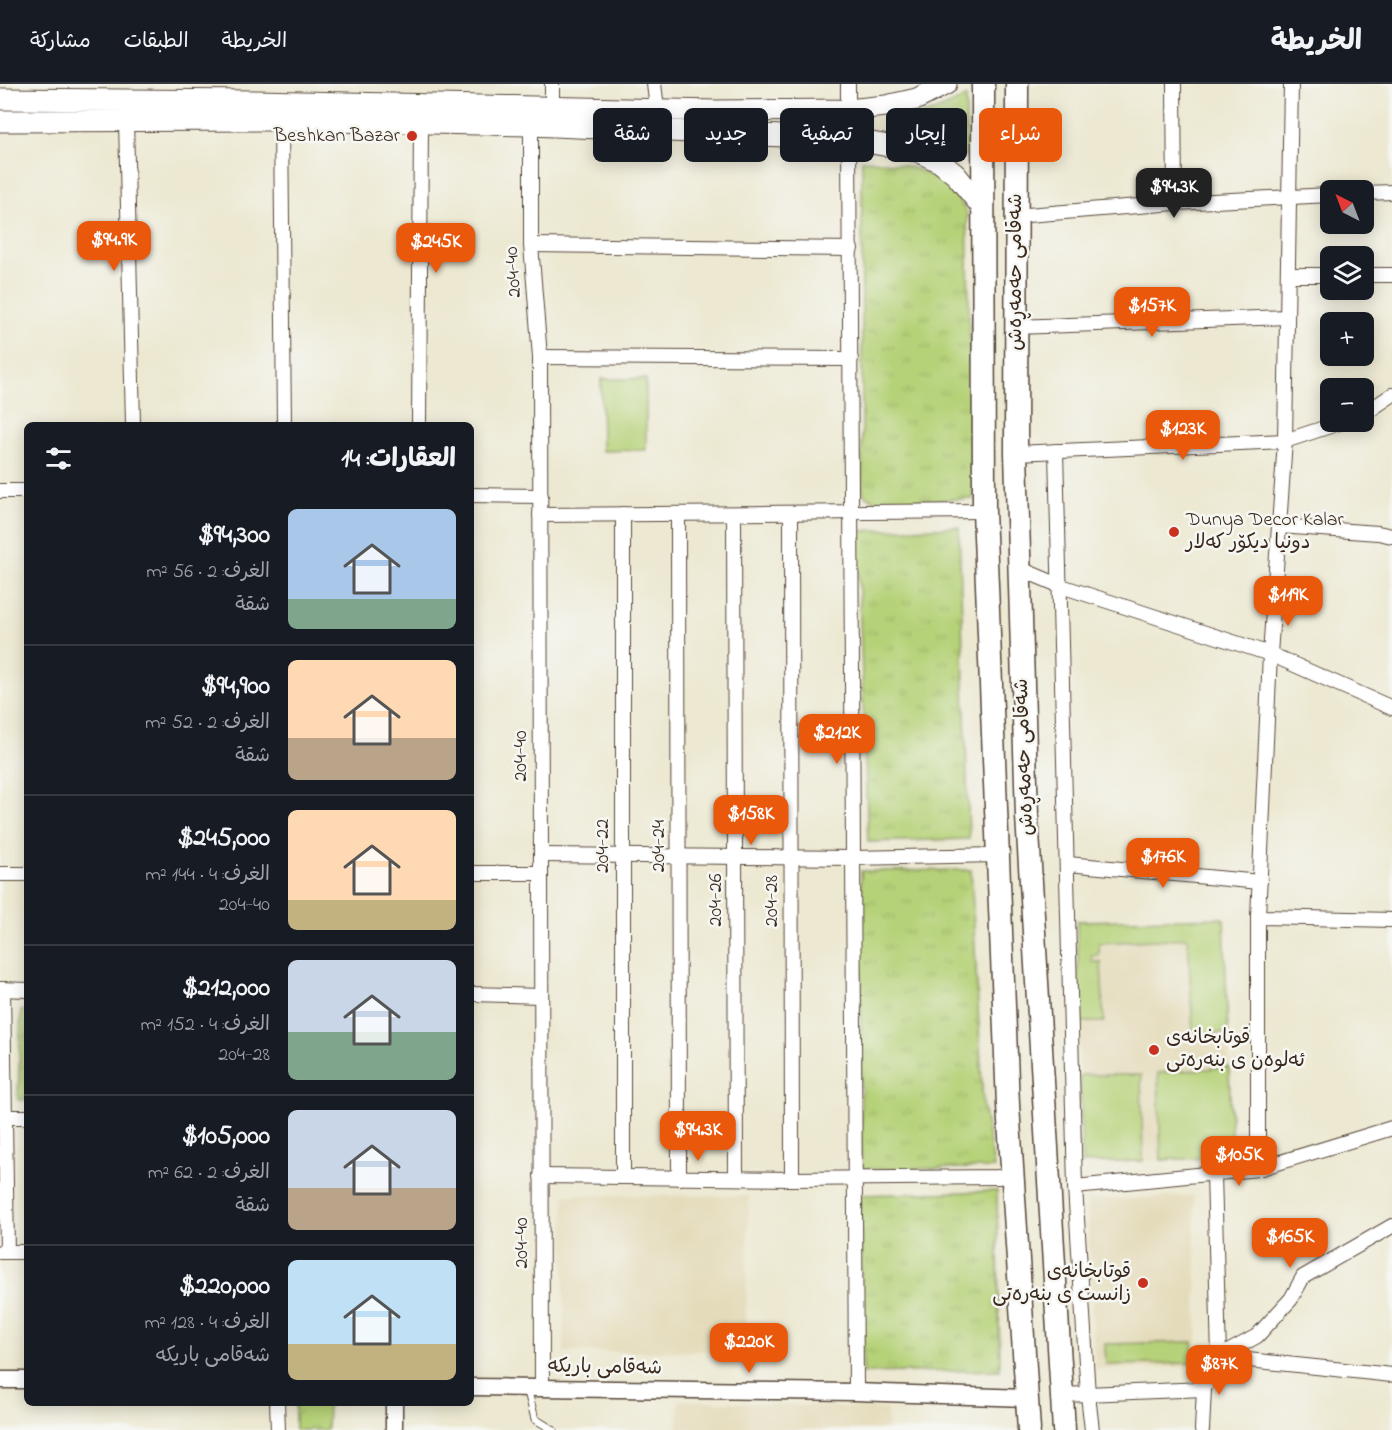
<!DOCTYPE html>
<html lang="ar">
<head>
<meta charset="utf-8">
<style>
  :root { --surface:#171b24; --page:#20242c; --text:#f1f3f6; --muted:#9ea1a6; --line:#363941; --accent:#ea580c }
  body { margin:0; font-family:"Indie Flower","Playpen Sans Arabic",sans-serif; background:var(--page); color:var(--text); direction:rtl; height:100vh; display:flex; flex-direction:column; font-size:22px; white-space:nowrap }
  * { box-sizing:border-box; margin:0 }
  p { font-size:20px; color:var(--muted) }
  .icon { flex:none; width:33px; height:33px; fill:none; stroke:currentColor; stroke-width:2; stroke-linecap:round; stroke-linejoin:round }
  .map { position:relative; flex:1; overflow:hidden; direction:ltr }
  .drawer { position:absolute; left:24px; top:338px; width:450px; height:984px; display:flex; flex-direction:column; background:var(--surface); border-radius:9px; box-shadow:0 3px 15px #0003; direction:rtl }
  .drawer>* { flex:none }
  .guide { position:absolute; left:492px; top:24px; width:570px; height:54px; direction:rtl; display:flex; gap:12px }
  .needle { width:39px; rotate:318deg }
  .controls { position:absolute; left:1320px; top:96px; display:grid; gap:12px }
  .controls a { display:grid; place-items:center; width:54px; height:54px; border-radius:9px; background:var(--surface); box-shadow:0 3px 15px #0003; font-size:30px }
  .price { position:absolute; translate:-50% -51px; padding:0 14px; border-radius:12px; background:var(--accent); color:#fff; font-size:20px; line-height:39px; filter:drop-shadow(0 2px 3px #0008) }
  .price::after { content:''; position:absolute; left:50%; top:36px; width:18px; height:14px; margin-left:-9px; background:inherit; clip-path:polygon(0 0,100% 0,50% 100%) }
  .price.current { background:#222; color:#fff }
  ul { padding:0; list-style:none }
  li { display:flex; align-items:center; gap:18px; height:150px; padding:0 18px }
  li+li { border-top:2px solid var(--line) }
  li span { display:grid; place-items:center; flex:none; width:168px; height:120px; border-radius:9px; color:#555 }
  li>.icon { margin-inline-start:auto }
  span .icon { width:72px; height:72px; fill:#fffc; stroke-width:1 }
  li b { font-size:26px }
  h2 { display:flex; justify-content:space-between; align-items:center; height:72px; padding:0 18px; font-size:26px }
  .chip { padding:0 21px; border-radius:9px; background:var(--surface); box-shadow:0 3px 15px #0003; font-size:21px; line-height:54px }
  .chip.current { background:var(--accent); color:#fff }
  header { display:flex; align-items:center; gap:36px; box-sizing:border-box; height:84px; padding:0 30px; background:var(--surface); border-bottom:2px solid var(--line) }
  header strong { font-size:28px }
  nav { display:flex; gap:33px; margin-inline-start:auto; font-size:21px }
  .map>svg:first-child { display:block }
  .built { fill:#e4dbba }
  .park { fill:url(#park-tufts); stroke:#787e4b; stroke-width:1.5 }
  .garden { fill:#b6d278; stroke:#787e4b; stroke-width:1.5 }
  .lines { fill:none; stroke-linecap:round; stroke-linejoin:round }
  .service-casing { stroke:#564639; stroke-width:9 }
  .minor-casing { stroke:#564639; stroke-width:16 }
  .tertiary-casing { stroke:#564639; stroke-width:19 }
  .primary-casing { stroke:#564639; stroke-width:23 }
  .trunk-casing { stroke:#564639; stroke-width:25 }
  .service { stroke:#fff; stroke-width:7 }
  .minor { stroke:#fff; stroke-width:14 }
  .tertiary { stroke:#fff; stroke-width:16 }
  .primary { stroke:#fff; stroke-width:21 }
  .trunk { stroke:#fff; stroke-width:22 }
  .poi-dot { fill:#c8321e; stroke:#f6f6f2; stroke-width:2 }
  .labels { text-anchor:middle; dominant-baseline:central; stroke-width:5; stroke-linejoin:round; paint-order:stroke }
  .poi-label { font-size:20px; fill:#3b2a1e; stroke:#f6f6f2; text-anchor:end }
  .street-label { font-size:20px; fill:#3b2a1e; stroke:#f6f6f2 }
</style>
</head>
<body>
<header>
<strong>الخريطة</strong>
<nav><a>الخريطة</a><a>الطبقات</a><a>مشاركة</a></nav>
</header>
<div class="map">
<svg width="1392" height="1346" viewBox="0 0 1392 1346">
  <defs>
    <pattern id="park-tufts" width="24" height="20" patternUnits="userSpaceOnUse" patternTransform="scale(1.5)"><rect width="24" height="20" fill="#b6d278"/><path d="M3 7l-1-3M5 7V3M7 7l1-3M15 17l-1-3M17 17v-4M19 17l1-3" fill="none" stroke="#9db467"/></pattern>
  </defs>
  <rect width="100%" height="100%" fill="#f6f6f2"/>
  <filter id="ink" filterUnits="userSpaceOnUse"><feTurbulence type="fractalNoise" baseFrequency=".0167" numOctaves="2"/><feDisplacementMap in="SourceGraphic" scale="12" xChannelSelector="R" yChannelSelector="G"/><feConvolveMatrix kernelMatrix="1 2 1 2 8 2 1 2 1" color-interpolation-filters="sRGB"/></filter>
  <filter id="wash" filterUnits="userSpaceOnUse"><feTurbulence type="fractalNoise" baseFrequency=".008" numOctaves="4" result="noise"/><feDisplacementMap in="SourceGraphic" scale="24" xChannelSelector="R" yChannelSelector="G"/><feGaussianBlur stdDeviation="1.35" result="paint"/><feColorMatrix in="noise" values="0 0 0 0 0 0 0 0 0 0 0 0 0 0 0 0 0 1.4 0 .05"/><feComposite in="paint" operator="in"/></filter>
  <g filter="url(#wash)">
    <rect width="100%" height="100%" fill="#ece8d1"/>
    <!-- built -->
    <g class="built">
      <path d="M1224 834 1232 1073 1082 1079 1077 837Z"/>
      <path d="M564 1111 749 1112 745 1267 564 1268Z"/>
      <path d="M1194 1112 1198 1283 1095 1285 1087 1116Z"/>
      <path d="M679 1316 887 1325V1346H678Z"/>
    </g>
    <!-- park -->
    <g class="park">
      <path d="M862 76C904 78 948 88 967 130L973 415 876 417 864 411 862 404Z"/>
      <path d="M959 443 969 755 868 758 857 447Z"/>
      <path d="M971 786 983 1021 994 1084 861 1085V787Z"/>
      <path d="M27 926V1016H18L21 927Z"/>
      <path d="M997 1107 1000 1286 863 1289 860 1111Z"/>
      <path d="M295 1320H328L327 1346H295Z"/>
    </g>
    <!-- garden -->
    <g class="garden">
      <path d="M966 13V73L959 66 905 38 946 23Z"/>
      <path d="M601 295H646V366L602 367Z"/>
      <path d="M1224 834 1228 949H1193L1188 854 1099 859V871H1092V878H1101L1104 938H1079L1077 837Z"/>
      <path d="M1229 983 1232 1073 1161 1076 1158 989Z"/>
      <path d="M1080 991H1141L1143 1077 1082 1079Z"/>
      <path d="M1193 1258 1194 1279 1106 1281 1105 1260Z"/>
    </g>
  </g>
  <g filter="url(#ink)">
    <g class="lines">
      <defs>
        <path id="service" d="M527 1304 535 1335 553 1346"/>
        <g id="minor">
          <path d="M654 0 657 24"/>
          <path d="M1174 0 1175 119"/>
          <path d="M552 23V0"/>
          <path d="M848 26V0"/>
          <path d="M126 36 133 340"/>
          <path d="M281 36 284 340"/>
          <path d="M531 41V161L540 273 542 1304"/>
          <path d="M849 55 856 1308"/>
          <path d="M1364 109 1392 108"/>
          <path d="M1015 132 1175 119 1330 111"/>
          <path d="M531 161 851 165"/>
          <path d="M1289 191H1330"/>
          <path d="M1364 191H1392"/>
          <path d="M1016 243 1287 233"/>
          <path d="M540 273 851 275"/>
          <path d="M1364 330 1392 311"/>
          <path d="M419 340 421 40"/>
          <path d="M1056 367 1075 1103 1088 1311 1092 1346"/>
          <path d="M1016 369 1285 357 1342 338"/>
          <path d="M0 407H27"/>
          <path d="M471 411 541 412"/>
          <path d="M623 430V1093"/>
          <path d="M678 430 679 1094"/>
          <path d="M734 430 736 1094"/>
          <path d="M791 430 792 1095"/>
          <path d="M540 431 984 427"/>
          <path d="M1279 442 1378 449 1392 452"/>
          <path d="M1018 484 1061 502 1270 570 1392 624"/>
          <path d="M541 771 853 774 998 771"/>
          <path d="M1068 780 1260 798"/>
          <path d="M471 789H541"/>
          <path d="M0 790H27"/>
          <path d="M1258 833 1392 836"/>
          <path d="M0 905 27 906"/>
          <path d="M3 905 7 1168"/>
          <path d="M471 910 540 912"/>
          <path d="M5 1033H27"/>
          <path d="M1258 1085V833L1270 570 1285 357 1291 0"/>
          <path d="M1214 1090 1219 1273 1392 1291"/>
          <path d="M541 1092 792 1095 998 1093 1012 1091"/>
          <path d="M1075 1103 1258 1085 1392 1044"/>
          <path d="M0 1168H27"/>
          <path d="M1063 1311 1204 1305"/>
          <path d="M277 1318 278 1346"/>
          <path d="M1202 1346 1204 1305 1219 1273 1257 1252 1291 1215 1303 1193 1392 1142"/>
        </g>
        <g id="tertiary">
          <path d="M0 1296H27"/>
          <path d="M471 1303 856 1308 1026 1314"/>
          <path d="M394 1346V1318"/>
        </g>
        <g id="primary">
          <path d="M0 15 256 17 715 27 848 26 886 22 917 15 946 0"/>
          <path d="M0 37 281 36 531 41 849 55 917 67 940 78 956 91 982 123"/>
        </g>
        <g id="trunk">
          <path d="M983 0 984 427 1008 1021 1029 1346"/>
          <path d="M1017 0 1016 369 1027 732 1064 1346"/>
        </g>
      </defs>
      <!-- service casing -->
      <use href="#service" class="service-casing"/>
      <!-- minor casing -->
      <use href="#minor" class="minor-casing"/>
      <!-- tertiary casing -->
      <use href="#tertiary" class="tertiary-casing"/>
      <!-- primary casing -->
      <use href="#primary" class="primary-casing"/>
      <!-- trunk casing -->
      <use href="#trunk" class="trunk-casing"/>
      <!-- service -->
      <use href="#service" class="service"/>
      <!-- minor -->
      <use href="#minor" class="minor"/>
      <!-- tertiary -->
      <use href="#tertiary" class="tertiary"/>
      <!-- primary -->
      <use href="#primary" class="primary"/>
      <!-- trunk -->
      <use href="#trunk" class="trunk"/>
    </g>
  </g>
  <!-- markers -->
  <g class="poi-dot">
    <circle cx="412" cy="52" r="6"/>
    <circle cx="1174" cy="448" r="6"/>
    <circle cx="1154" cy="966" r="6"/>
    <circle cx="1143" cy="1199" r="6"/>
  </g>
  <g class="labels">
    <!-- poi labels -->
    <g class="poi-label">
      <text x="400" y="52">Beshkan Bazar</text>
      <text x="1186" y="436" text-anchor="start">Dunya Decor Kalar<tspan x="1186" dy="23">دونیا دیکۆر کەلار</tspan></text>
      <text x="1166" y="954" text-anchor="start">قوتابخانەی<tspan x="1166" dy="23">ئەلوەن ی بنەرەتی</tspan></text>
      <text x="1131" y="1188">قوتابخانەی<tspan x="1131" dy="23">زانست ی بنەرەتی</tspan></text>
    </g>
    <!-- street labels -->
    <g class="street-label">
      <text transform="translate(514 188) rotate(-94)">204-40</text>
      <text transform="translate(1016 188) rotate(-90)">شەقامی حەمەڕەش</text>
      <text transform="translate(521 672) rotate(-90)">204-40</text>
      <text transform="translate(1025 673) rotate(-92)">شەقامی حەمەڕەش</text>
      <text transform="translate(603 762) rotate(-90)">204-22</text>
      <text transform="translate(659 762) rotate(-90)">204-24</text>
      <text transform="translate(716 816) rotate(-90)">204-26</text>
      <text transform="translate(772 817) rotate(-90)">204-28</text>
      <text transform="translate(522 1159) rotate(-90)">204-40</text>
      <text transform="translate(605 1284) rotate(1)">شەقامی باریکە</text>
    </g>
  </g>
</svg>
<div class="controls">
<a><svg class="needle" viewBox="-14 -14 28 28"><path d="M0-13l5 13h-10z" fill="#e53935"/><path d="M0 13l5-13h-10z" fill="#9ea1a6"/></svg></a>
<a><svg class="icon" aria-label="layers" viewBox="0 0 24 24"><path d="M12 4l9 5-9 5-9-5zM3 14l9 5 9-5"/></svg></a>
<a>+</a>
<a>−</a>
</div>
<b class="price current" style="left:1174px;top:135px">$94.3K</b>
<b class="price" style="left:114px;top:188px">$94.9K</b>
<b class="price" style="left:436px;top:190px">$245K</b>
<b class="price" style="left:1152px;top:254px">$157K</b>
<b class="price" style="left:1183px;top:377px">$123K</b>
<b class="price" style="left:1288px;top:543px">$119K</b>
<b class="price" style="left:837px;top:681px">$212K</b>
<b class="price" style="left:751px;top:762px">$158K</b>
<b class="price" style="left:1163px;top:805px">$176K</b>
<b class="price" style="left:698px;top:1078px">$94.3K</b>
<b class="price" style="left:1239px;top:1103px">$105K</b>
<b class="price" style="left:1290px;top:1185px">$165K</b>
<b class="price" style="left:749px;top:1290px">$220K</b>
<b class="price" style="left:1219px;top:1312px">$87K</b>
<div class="guide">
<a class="chip current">شراء</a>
<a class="chip">إيجار</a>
<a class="chip">تصفية</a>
<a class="chip">جديد</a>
<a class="chip">شقة</a>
</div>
<section class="drawer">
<h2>العقارات: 14<svg class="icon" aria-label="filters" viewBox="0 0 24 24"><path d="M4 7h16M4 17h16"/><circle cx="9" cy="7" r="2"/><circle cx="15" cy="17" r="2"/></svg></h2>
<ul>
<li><span style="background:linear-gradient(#a9c7e8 75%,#7fa58c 0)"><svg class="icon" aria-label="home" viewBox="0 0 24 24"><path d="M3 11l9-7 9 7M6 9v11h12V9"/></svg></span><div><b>$94,300</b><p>الغرف: 2 · 56 m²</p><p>شقة</p></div></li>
<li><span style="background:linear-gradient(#ffd9b3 65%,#b9a48a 0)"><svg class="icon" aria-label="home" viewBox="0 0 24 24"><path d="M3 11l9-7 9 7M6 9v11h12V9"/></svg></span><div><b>$94,900</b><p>الغرف: 2 · 52 m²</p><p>شقة</p></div></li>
<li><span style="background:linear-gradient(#ffd9b3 75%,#c2b280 0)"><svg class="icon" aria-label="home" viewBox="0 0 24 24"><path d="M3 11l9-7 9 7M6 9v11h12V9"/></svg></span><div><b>$245,000</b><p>الغرف: 4 · 144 m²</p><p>204-40</p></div></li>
<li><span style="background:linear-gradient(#c9d6e8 60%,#7fa58c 0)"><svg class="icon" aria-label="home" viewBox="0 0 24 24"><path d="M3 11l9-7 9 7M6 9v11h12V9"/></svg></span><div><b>$212,000</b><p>الغرف: 4 · 152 m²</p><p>204-28</p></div></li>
<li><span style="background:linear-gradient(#c9d6e8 65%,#b9a48a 0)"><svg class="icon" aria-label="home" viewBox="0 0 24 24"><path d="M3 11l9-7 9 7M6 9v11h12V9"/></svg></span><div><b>$105,000</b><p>الغرف: 2 · 62 m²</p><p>شقة</p></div></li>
<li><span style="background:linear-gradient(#bfe0f5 70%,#c2b280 0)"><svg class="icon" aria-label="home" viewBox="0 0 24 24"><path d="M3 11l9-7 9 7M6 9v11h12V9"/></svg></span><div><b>$220,000</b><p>الغرف: 4 · 128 m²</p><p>شەقامی باریکە</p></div></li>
</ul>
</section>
</div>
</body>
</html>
